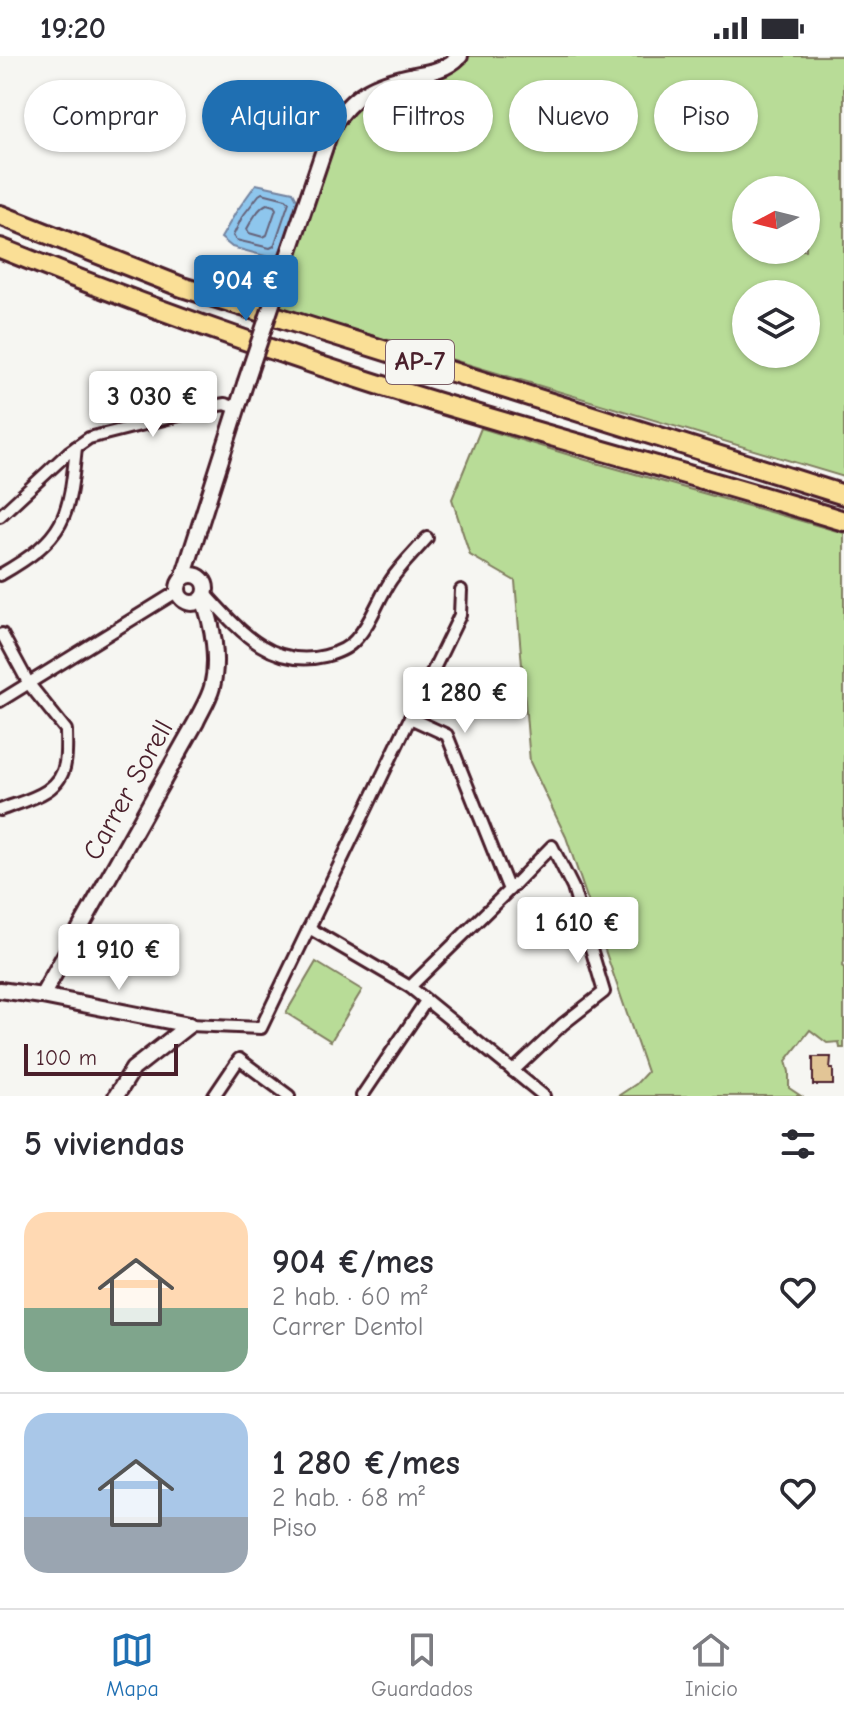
<!DOCTYPE html>
<html lang="es">
<head>
<meta charset="utf-8">
<style>
  :root { --surface:#fff; --page:#f7f7f7; --text:#2b2b33; --muted:#7c7c81; --line:#e1e1e2; --accent:#1f6fb2 }
  body { margin:0; font-family:"Comic Neue",sans-serif; background:var(--page); color:var(--text); height:100vh; display:flex; flex-direction:column; font-size:30px; white-space:nowrap }
  * { box-sizing:border-box; margin:0 }
  p { font-size:26px; color:var(--muted) }
  .icon { flex:none; width:44px; height:44px; fill:none; stroke:currentColor; stroke-width:2; stroke-linecap:round; stroke-linejoin:round }
  .map { position:relative; height:1040px; overflow:hidden }
  .details { display:flex; flex-direction:column; background:var(--surface); flex:1 }
  .details>* { flex:none }
  .banner { position:absolute; left:24px; top:24px; width:796px; height:72px; display:flex; gap:16px }
  .needle { width:52px; rotate:263deg }
  .tools { position:absolute; left:732px; top:120px; display:grid; gap:16px }
  .tools a { display:grid; place-items:center; width:88px; height:88px; border-radius:50%; background:var(--surface); box-shadow:0 2px 6px #0004; font-size:40px }
  .scale { position:absolute; left:24px; bottom:20px; width:154px; box-sizing:border-box; padding-left:8px; border:4px solid #4a1f2b; border-top:0; font-size:22px; line-height:28px; white-space:nowrap; color:#4a1f2b; -webkit-text-stroke:6px #f6f6f2; paint-order:stroke }
  .price { position:absolute; translate:-50% -68px; padding:0 18px; border-radius:8px; background:#fff; color:#222; font-size:26px; line-height:52px; filter:drop-shadow(0 2px 4px #0008) }
  .price::after { content:''; position:absolute; left:50%; top:48px; width:24px; height:18px; margin-left:-12px; background:inherit; clip-path:polygon(0 0,100% 0,50% 100%) }
  .price.current { background:var(--accent); color:#fff }
  ul { padding:0; list-style:none }
  li { display:flex; align-items:center; gap:24px; height:200px; padding:0 24px }
  li+li { border-top:2px solid var(--line) }
  li span { display:grid; place-items:center; flex:none; width:224px; height:160px; border-radius:24px; color:#555 }
  li>.icon { margin-inline-start:auto }
  span .icon { width:96px; height:96px; fill:#fffc; stroke-width:1 }
  li b { font-size:34px }
  h2 { display:flex; justify-content:space-between; align-items:center; height:96px; padding:0 24px; font-size:34px }
  .tag { padding:0 28px; border-radius:36px; background:var(--surface); box-shadow:0 2px 6px #0004; font-size:28px; line-height:72px }
  .tag.current { background:var(--accent); color:#fff }
  .status { display:flex; justify-content:space-between; align-items:center; height:56px; padding:0 40px; background:var(--surface); direction:ltr }
  .status svg { height:22px; fill:currentColor }
  .tabs { display:flex; justify-content:space-around; align-items:center; height:112px; border-top:2px solid var(--line); background:var(--surface); font-size:22px; color:var(--muted) }
  .tabs a { display:grid; justify-items:center; gap:4px }
  .tabs .current { color:var(--accent) }
  .map>svg:first-child { display:block }
  .green { fill:#b8dc97; stroke:#817e61; stroke-width:2; fill-rule:evenodd }
  .water { fill:#8ec6ed; stroke:#73839f; stroke-width:2 }
  .lines { fill:none; stroke-linecap:round; stroke-linejoin:round }
  .shore { stroke:#656279; stroke-width:2 }
  .building { fill:#e2c596; stroke:#4a1f2b; stroke-width:2 }
  .street-casing { stroke:#4a1f2b; stroke-width:16 }
  .secondary-casing { stroke:#4a1f2b; stroke-width:20 }
  .highway-casing { stroke:#4a1f2b; stroke-width:24 }
  .street { stroke:#f6f6f2; stroke-width:10 }
  .secondary { stroke:#f6f6f2; stroke-width:14 }
  .highway { stroke:#fadf96; stroke-width:18 }
  .secondary-bridge-casing { stroke:#4a1f2b; stroke-width:20; stroke-linecap:butt }
  .secondary-bridge { stroke:#f6f6f2; stroke-width:14 }
  .labels { text-anchor:middle; dominant-baseline:central; stroke-width:8; stroke-linejoin:round; paint-order:stroke }
  .shield { fill:#f6f6f2; stroke:#7e6067; stroke-width:2 }
  .shield-label { font-size:26px; font-weight:bold; fill:#4a1f2b }
  .street-label { font-size:28px; fill:#4a1f2b; stroke:#f6f6f2 }
</style>
</head>
<body>
<div class="status"><b>19:20</b><svg viewBox="0 0 49 12"><path d="M0 12V9h3v3zM5 12V6h3v6zM10 12V3h3v9zM15 12V0h3v12zM26 1h20v11H26zM47 4h2v5h-2z"/></svg></div>
<div class="map">
<svg width="844" height="1040" viewBox="0 0 844 1040">
  <rect width="100%" height="100%" fill="#f6f6f2"/>
  <filter id="ink" filterUnits="userSpaceOnUse"><feTurbulence type="fractalNoise" baseFrequency=".0125" numOctaves="2"/><feDisplacementMap in="SourceGraphic" scale="16" xChannelSelector="R" yChannelSelector="G"/><feConvolveMatrix kernelMatrix="1 2 1 2 8 2 1 2 1" color-interpolation-filters="sRGB"/></filter>
  <g filter="url(#ink)">
    <!-- green -->
    <g class="green">
      <path d="M467 0H844V421L277 251 333 84 347 58 368 41 465 2ZM746 134H806V194H746ZM746 238H806V298H746Z"/>
      <path d="M481 372 586 404 844 477V906L842 910 844 912V992H840L839 986 827 987 810 974 786 1005 789 1016V1032L801 1040H618L636 1028 647 1016 566 781 530 706 515 525 470 499 452 443Z"/>
      <path d="M316 906 362 934 331 985 286 957Z"/>
    </g>
    <!-- water -->
    <path class="water" d="M256 128 293 136 298 145 278 201 265 200 232 191 221 182 236 156Z"/>
    <g class="lines">
      <!-- shore -->
      <g class="shore">
        <path d="M262 137 286 143 289 146 274 190 270 192 236 184 233 180 242 161 259 139Z"/>
        <path d="M267 148 274 150 276 153 267 179 263 181 249 177 247 173C251 165 258 152 267 148Z"/>
      </g>
    </g>
    <!-- building -->
    <path class="building" d="M813 1001H831L830 1013H833V1029H813Z"/>
    <g class="lines">
      <defs>
        <g id="street">
          <path d="M0 460 69 396 89 382 219 349 225 348 237 352"/>
          <path d="M0 519C66 481 69 463 76 391"/>
          <path d="M206 538C239 574 271 613 325 600 337 597 348 593 356 583 372 566 378 543 391 524 401 509 415 496 427 482"/>
          <path d="M0 579 2 578 29 628 66 674C66 684 67 696 65 707 61 738 25 744 0 754"/>
          <path d="M0 645 178 535"/>
          <path d="M410 662 460 559 461 534"/>
          <path d="M509 834 552 790 573 832 604 936 563 968 513 1015"/>
          <path d="M309 872 410 662 447 679 509 834 410 931"/>
          <path d="M189 969 261 972 309 872 410 931 544 1040"/>
          <path d="M214 1040 239 1003 289 1040"/>
          <path d="M362 1040 426 945"/>
        </g>
        <g id="secondary">
          <path d="M282 218 331 73C352 38 375 27 414 19 432 16 447 13 460 0"/>
          <circle cx="192" cy="533" r="14"/>
          <path d="M183 522 245 328"/>
          <path d="M0 934 42 940 189 969"/>
          <path d="M42 940 196 666C201 655 209 643 212 631 219 603 213 569 203 543"/>
          <path d="M116 1040 133 1013 189 969"/>
        </g>
        <g id="highway">
          <path d="M0 159 182 231 844 439"/>
          <path d="M0 192C124 242 250 288 377 328 532 377 689 417 844 465"/>
        </g>
      </defs>
      <!-- street casing -->
      <use href="#street" class="street-casing"/>
      <!-- secondary casing -->
      <use href="#secondary" class="secondary-casing"/>
      <!-- highway casing -->
      <use href="#highway" class="highway-casing"/>
      <!-- street -->
      <use href="#street" class="street"/>
      <!-- secondary -->
      <use href="#secondary" class="secondary"/>
      <!-- highway -->
      <use href="#highway" class="highway"/>
      <defs>
        <path id="secondary-bridge" d="M245 328 282 218"/>
      </defs>
      <!-- secondary-bridge casing -->
      <use href="#secondary-bridge" class="secondary-bridge-casing"/>
      <!-- secondary-bridge -->
      <use href="#secondary-bridge" class="secondary-bridge"/>
    </g>
  </g>
  <g class="labels">
    <!-- shield labels -->
    <rect class="shield" x="386" y="284" width="68" height="44" rx="6"/>
    <g class="shield-label">
      <text x="420" y="306">AP-7</text>
    </g>
    <!-- street labels -->
    <g class="street-label">
      <text transform="translate(128 734) rotate(-61)">Carrer Sorell</text>
    </g>
  </g>
</svg>
<div class="tools">
<a><svg class="needle" viewBox="-14 -14 28 28"><path d="M0-13l5 13h-10z" fill="#e53935"/><path d="M0 13l5-13h-10z" fill="#7c7c81"/></svg></a>
<a><svg class="icon" aria-label="layers" viewBox="0 0 24 24"><path d="M12 4l9 5-9 5-9-5zM3 14l9 5 9-5"/></svg></a>
</div>
<div class="scale">100 m</div>
<b class="price current" style="left:246px;top:267px">904 €</b>
<b class="price" style="left:153px;top:383px">3 030 €</b>
<b class="price" style="left:465px;top:679px">1 280 €</b>
<b class="price" style="left:578px;top:909px">1 610 €</b>
<b class="price" style="left:119px;top:936px">1 910 €</b>
<div class="banner">
<a class="tag">Comprar</a>
<a class="tag current">Alquilar</a>
<a class="tag">Filtros</a>
<a class="tag">Nuevo</a>
<a class="tag">Piso</a>
</div>
</div>
<section class="details">
<h2>5 viviendas<svg class="icon" aria-label="filters" viewBox="0 0 24 24"><path d="M4 7h16M4 17h16"/><circle cx="9" cy="7" r="2"/><circle cx="15" cy="17" r="2"/></svg></h2>
<ul>
<li><span style="background:linear-gradient(#ffd9b3 60%,#7fa58c 0)"><svg class="icon" aria-label="home" viewBox="0 0 24 24"><path d="M3 11l9-7 9 7M6 9v11h12V9"/></svg></span><div><b>904 €/mes</b><p>2 hab. · 60 m²</p><p>Carrer Dentol</p></div><svg class="icon" aria-label="heart" viewBox="0 0 24 24"><path d="M12 20l-8-8c-3-5 5-10 8-4 3-6 11-1 8 4z"/></svg></li>
<li><span style="background:linear-gradient(#a9c7e8 65%,#9aa5b1 0)"><svg class="icon" aria-label="home" viewBox="0 0 24 24"><path d="M3 11l9-7 9 7M6 9v11h12V9"/></svg></span><div><b>1 280 €/mes</b><p>2 hab. · 68 m²</p><p>Piso</p></div><svg class="icon" aria-label="heart" viewBox="0 0 24 24"><path d="M12 20l-8-8c-3-5 5-10 8-4 3-6 11-1 8 4z"/></svg></li>
</ul>
</section>
<nav class="tabs">
<a class="current"><svg class="icon" aria-label="map" viewBox="0 0 24 24"><path d="M3 6l6-2 6 2 6-2v14l-6 2-6-2-6 2zM9 4v14M15 6v14"/></svg>Mapa</a>
<a><svg class="icon" aria-label="saved" viewBox="0 0 24 24"><path d="M7 4h10v16l-5-4-5 4z"/></svg>Guardados</a>
<a><svg class="icon" aria-label="home" viewBox="0 0 24 24"><path d="M3 11l9-7 9 7M6 9v11h12V9"/></svg>Inicio</a>
</nav>
</body>
</html>
